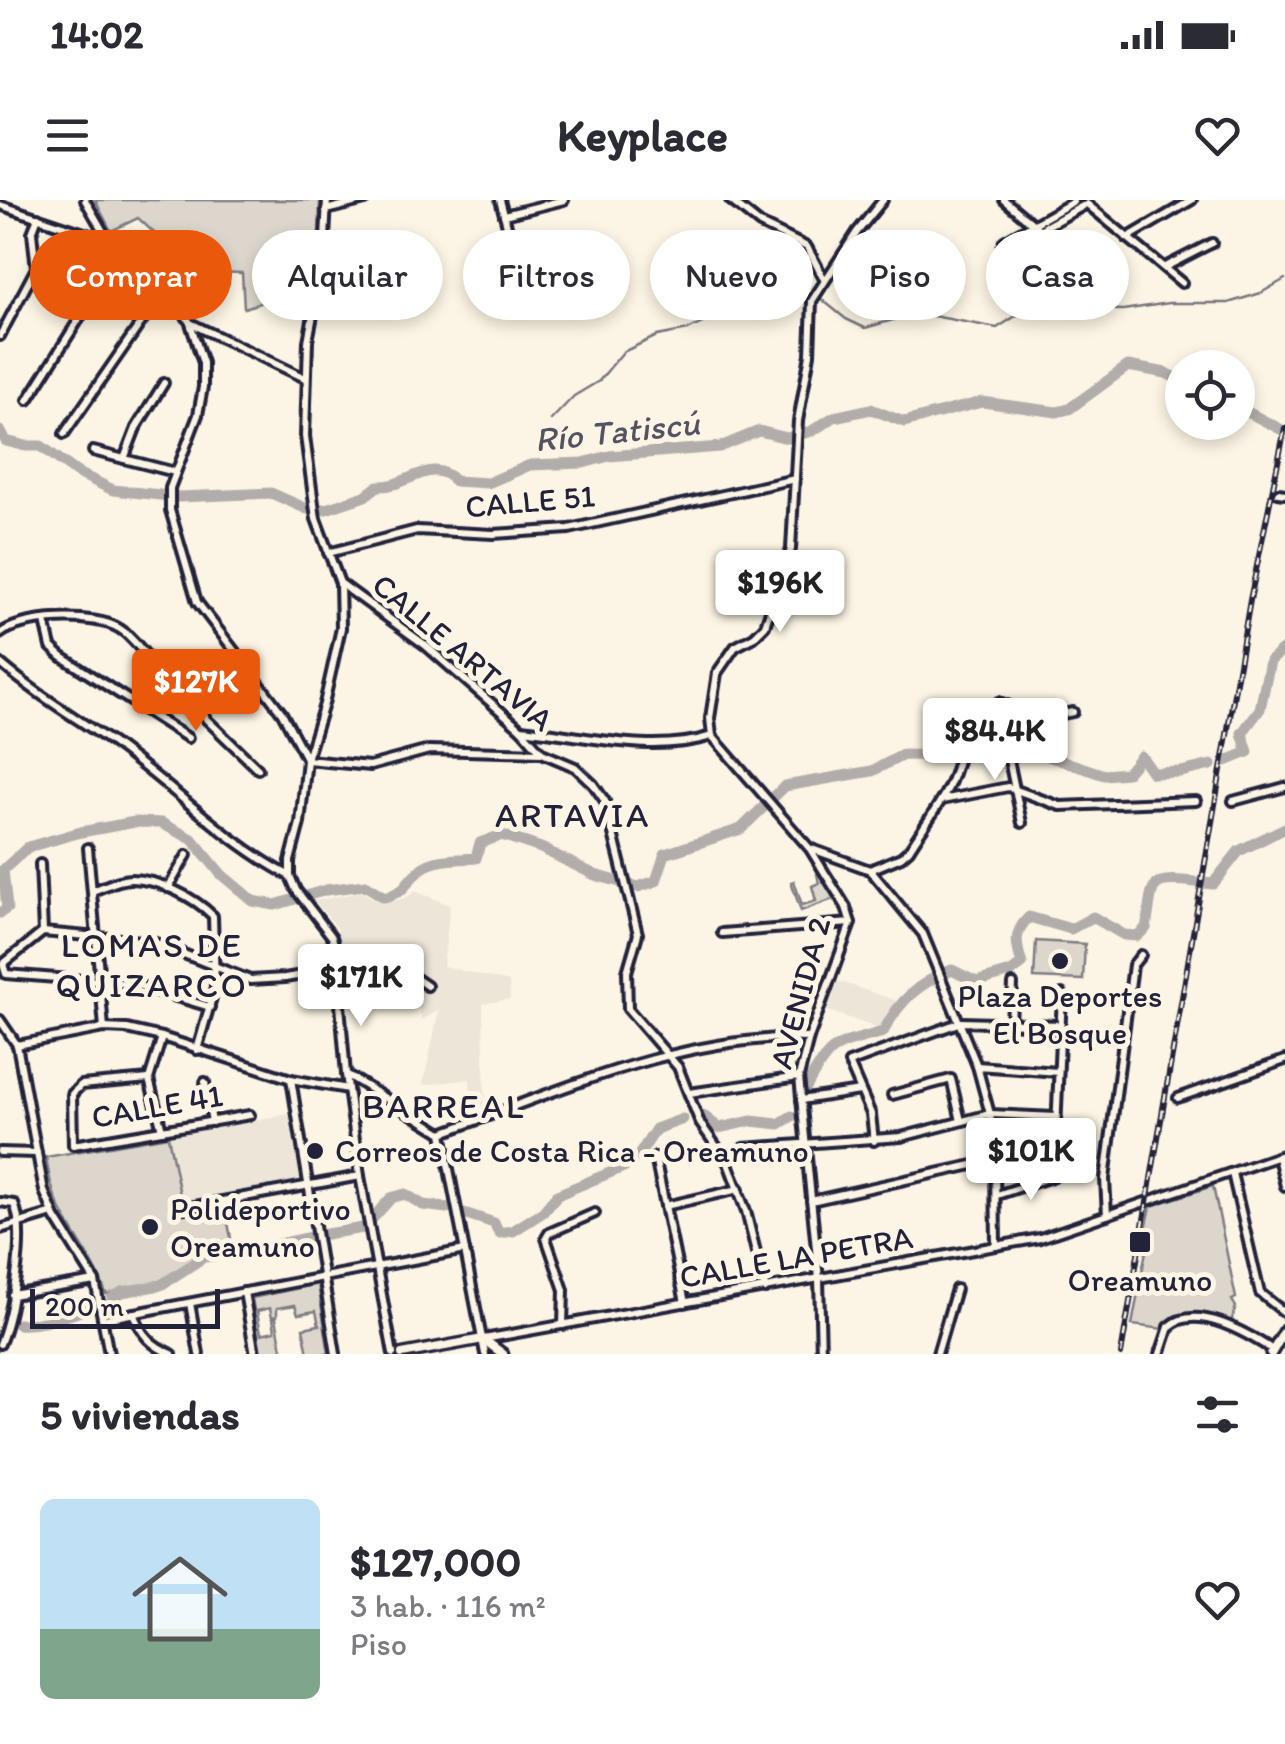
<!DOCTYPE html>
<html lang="es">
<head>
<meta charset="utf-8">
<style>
  :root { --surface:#fff; --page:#f7f7f7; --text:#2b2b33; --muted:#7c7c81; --accent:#ea580c }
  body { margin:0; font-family:Itim,sans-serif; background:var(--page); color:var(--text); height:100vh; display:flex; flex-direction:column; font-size:38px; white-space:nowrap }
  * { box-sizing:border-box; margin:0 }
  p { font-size:32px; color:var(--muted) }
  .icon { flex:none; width:55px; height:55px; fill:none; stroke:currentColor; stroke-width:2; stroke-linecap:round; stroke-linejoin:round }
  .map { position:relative; height:1154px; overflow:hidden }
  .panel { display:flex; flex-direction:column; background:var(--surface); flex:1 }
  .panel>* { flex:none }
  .hud { position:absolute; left:30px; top:30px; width:1225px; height:90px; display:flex; gap:20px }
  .tools { position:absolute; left:1165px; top:150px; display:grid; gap:20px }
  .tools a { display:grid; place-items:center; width:90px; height:90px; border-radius:50%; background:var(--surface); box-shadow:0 5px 15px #0003; font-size:50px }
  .scale { position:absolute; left:30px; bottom:25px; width:190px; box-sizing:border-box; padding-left:10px; border:5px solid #22223b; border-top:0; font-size:28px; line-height:35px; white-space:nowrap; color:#22223b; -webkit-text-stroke:8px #fcf5e5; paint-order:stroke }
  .price { position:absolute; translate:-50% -85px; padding:0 22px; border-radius:10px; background:#fff; color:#222; font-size:32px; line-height:65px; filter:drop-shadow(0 2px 5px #0008) }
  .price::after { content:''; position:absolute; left:50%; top:60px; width:30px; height:22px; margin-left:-15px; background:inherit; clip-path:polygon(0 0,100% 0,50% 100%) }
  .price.selected { background:var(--accent); color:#fff }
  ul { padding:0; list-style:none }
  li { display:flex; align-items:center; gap:30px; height:250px; padding:0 40px }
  li span { display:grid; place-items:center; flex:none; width:280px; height:200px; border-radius:15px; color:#555 }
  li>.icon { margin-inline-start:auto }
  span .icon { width:120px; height:120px; fill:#fffc; stroke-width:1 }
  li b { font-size:42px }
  h2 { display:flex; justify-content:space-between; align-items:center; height:120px; padding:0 40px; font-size:42px }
  .chip { padding:0 35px; border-radius:45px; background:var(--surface); box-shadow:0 5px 15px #0003; font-size:35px; line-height:90px }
  .chip.selected { background:var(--accent); color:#fff }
  .status { display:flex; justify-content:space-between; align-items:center; height:70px; padding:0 50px; background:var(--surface); direction:ltr }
  .status svg { height:28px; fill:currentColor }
  header { display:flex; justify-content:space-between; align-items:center; height:130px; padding:0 40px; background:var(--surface); font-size:45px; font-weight:700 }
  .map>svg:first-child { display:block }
  .built { fill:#ece5d8 }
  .green { fill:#dcd6cc; stroke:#7f7c84; stroke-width:2.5 }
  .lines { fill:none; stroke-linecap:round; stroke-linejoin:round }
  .stream { stroke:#78757e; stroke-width:2.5 }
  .river { stroke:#b2adab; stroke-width:11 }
  .minor-casing { stroke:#22223b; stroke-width:14 }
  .major-casing { stroke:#22223b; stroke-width:15 }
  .minor { stroke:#fcf5e5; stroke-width:6 }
  .major { stroke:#fcf5e5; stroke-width:8 }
  .rail-casing { stroke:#22223b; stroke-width:6 }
  .rail { stroke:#fcf5e5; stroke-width:2.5; stroke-dasharray:8; stroke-linecap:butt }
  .poi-dot { fill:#22223b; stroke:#fcf5e5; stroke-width:4 }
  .labels { text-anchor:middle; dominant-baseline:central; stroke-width:10; stroke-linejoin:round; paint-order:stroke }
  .street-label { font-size:32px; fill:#22223b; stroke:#fcf5e5 }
  .poi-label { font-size:32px; fill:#22223b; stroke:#fcf5e5 }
  .water-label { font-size:35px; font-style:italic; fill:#545362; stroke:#fcf5e5 }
  .neighbourhood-label { font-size:35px; letter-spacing:2.5px; fill:#22223b; stroke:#fcf5e5 }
</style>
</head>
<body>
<div class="status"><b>14:02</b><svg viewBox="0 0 49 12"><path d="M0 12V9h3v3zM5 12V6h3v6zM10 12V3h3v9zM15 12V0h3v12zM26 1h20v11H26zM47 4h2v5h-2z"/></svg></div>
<header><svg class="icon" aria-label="menu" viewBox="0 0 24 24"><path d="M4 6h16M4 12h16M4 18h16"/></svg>Keyplace<svg class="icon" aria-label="heart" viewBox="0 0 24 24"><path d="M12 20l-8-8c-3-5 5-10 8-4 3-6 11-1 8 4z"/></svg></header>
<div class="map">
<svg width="1285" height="1154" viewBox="0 0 1285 1154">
  <rect width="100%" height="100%" fill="#fcf5e5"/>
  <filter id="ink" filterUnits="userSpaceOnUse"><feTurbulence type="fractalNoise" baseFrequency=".01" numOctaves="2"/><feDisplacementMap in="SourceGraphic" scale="20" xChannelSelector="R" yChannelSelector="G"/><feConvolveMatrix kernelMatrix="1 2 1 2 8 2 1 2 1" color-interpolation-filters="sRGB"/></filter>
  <g filter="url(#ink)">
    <!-- built -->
    <g class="built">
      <path d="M415 691 450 705 443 766 509 782 510 799 483 804 485 914 472 917 470 879 423 885 439 810 422 820 415 793 394 797 390 784 367 789 363 770 346 772 337 727 314 701 362 692 378 701H391L406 698Z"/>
      <path d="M838 781 897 801 880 829 826 810Z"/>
      <path d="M289 914 300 977 297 981 181 1003 168 936Z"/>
    </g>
    <!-- green -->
    <g class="green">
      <path d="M95 0H320L318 70 271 65 281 96 244 108 242 73 212 72 182 40 165 43 138 18 111 31Z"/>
      <path d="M880 42 933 47 930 79 877 74Z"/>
      <path d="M822 672 836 698 801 711 791 682 794 681 802 705 816 701 812 686 819 683 817 674Z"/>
      <path d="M1036 741 1085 744 1083 780 1034 778Z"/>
      <path d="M168 936 184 1014 225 1007 233 1049 198 1054 182 1070 160 1081 106 1094C96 1063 76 1039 61 1010 52 993 49 976 46 957Z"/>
      <path d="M1213 986 1236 1098 1232 1100 1236 1107 1231 1122 1192 1114 1174 1116 1163 1129 1132 1125 1150 1030 1146 1029 1151 1006Z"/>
      <path d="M318 1084 329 1154H308L303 1128 319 1125 316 1111 298 1114 295 1105 277 1108V1116L272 1117 270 1108 257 1111 261 1134 275 1131 273 1118H276L283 1154H261L252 1098Z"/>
    </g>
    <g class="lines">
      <!-- stream -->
      <g class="stream">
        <path d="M820 98 846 119 865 128 917 113 997 128 1033 105 1050 101 1087 109 1123 110 1169 103H1228L1261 93 1285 79"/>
        <path d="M551 220 574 196 599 181 623 152 657 136 688 130 741 104H761L781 94 813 93"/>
      </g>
      <!-- river -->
      <g class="river">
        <path d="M1238 207 1280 229"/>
        <path d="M0 231 6 241 26 246H41L76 272 113 290 179 297 271 293 307 309H326L365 296 378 286C407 288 431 255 455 281L488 283 530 265 583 263 609 256 720 247 759 231 787 238 812 231 834 217 871 209 904 222 982 202 1057 212 1069 209 1128 166 1166 173 1182 181"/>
        <path d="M1226 561 1248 552 1242 533 1260 509 1270 461 1285 448"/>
        <path d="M1204 683 1213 684 1239 651 1285 628"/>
        <path d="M0 713 7 708 3 670 28 647 81 632 135 622 161 623 192 639 222 675 253 701 275 705 326 690 365 685 384 697C410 690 403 683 421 669 434 658 460 659 476 658L480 643 502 635 541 648 595 675 638 687 656 681 665 654 741 629 785 586 872 571 903 555 960 556 989 521 997 519 1051 557 1104 575 1127 573 1141 556 1153 573 1181 572 1211 565"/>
        <path d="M807 886C832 840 836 846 883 832 900 800 918 783 952 770L976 782 1011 772 1022 764C1016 745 1013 732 1029 717L1071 729 1093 717 1124 735 1137 736 1146 728C1154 686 1144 676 1195 682"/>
        <path d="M704 916 719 928 751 921 779 924 792 916"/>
        <path d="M464 1013 494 1023 499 1033 513 1031 543 1012 557 995 626 966 639 955 656 929 683 919"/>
        <path d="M373 1018 391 998 405 994 423 1005 447 1008"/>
        <path d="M326 1034 363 1028"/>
        <path d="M112 1098 122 1092 161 1085 204 1057 236 1054 310 1037"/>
        <path d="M18 1124C45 1126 68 1114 94 1107"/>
      </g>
      <defs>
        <g id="minor">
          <path d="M85 0 108 40"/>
          <path d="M500 0 510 37"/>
          <path d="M730 0 760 24 807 47 824 79"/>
          <path d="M1004 0 1113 91"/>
          <path d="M1073 2 1004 41 1002 47 1007 48 1083 6"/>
          <path d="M1087 4 1182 83"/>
          <path d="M0 5 108 41 167 85 190 123 203 163V187L198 215 170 288V310L197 402 282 513 307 560 300 623 290 661V676L296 690 332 737 335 747 346 874 360 976 393 1154"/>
          <path d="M326 10 365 0"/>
          <path d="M504 15 564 0"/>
          <path d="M1127 38 1192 0"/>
          <path d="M1165 67 1212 43"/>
          <path d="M190 123 305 178"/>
          <path d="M0 136 36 68 32 33 38 17"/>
          <path d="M28 200 98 89 111 43"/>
          <path d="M64 234 167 85"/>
          <path d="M93 251 175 272"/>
          <path d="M124 259 136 228 164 183"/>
          <path d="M1278 293 1285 294"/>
          <path d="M328 353 417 330 493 334 569 329 795 279"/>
          <path d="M340 383 425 445 521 529 542 553 575 567 593 584 605 601 638 734 627 772 628 809 678 867 700 923 728 963 746 1011 765 1089"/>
          <path d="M45 421 51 447 62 457 188 538"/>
          <path d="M0 434C21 416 96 413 120 429 135 438 144 457 159 467L249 475"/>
          <path d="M0 463C36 494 75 517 114 544 173 586 224 641 288 675"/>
          <path d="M191 469 206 519 258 569"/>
          <path d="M521 529C584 535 651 555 712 536"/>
          <path d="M1004 536 1022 623"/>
          <path d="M307 559 324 504 341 428 340 383 316 319 305 236 308 141 324 59 327 0"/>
          <path d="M307 560 370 566 429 550 541 553"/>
          <path d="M942 600 1008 587 1060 606 1196 601"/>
          <path d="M1233 601 1285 587"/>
          <path d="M88 648 104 828"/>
          <path d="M812 649 870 670 901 657 909 650C922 629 937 609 948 588 966 552 956 523 999 502L1043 518 1073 512"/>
          <path d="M40 664 43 732"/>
          <path d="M870 670 923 734 977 866 990 914 995 960 996 1046"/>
          <path d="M168 688 187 655"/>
          <path d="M92 691C104 687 118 679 131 679 158 679 194 697 213 716L215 787 197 850"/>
          <path d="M722 733 851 723"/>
          <path d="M210 807 133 784 6 774 3 764 43 732 153 742 250 780 285 778 389 760 427 786"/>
          <path d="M0 820 17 845 44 991 55 1017 95 1081 109 1154"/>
          <path d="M1011 823 1013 784"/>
          <path d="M17 845 104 828 127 829 162 837 291 879 348 889"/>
          <path d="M977 866 1058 872"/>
          <path d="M346 874 442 933"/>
          <path d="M149 879 81 885 72 894 73 945 250 915"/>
          <path d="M291 879 336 1154"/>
          <path d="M205 882 212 922"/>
          <path d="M689 893 799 877"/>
          <path d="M892 895 951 879 961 921"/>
          <path d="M1178 898 1285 860"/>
          <path d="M801 900 860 891"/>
          <path d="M162 930 149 879 162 837"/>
          <path d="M442 933C559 891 683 834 809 838"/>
          <path d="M442 933 485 1154"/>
          <path d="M874 941 871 914 849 863 961 822 1060 825"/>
          <path d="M743 948 901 937 990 914 1056 917"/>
          <path d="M0 952 37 953"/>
          <path d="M655 957 685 1103"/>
          <path d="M1278 957 1285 986"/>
          <path d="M1232 973 1260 1093 1285 1113"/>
          <path d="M997 995 1054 976 1062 794"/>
          <path d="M811 1001 995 960"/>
          <path d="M0 1002 14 1004C27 1033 12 1114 0 1144"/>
          <path d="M665 1006 739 989"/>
          <path d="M184 1008 360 976"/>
          <path d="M1107 1015 1105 979 1133 765 1141 755"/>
          <path d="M0 1029 53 1013"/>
          <path d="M244 1092 255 1154"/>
          <path d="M12 1095 95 1081"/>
          <path d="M190 1103 199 1154"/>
          <path d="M133 1113C141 1134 151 1146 172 1154"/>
          <path d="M104 1119 465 1050"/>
          <path d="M563 1125 564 1090 546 1038 549 1033 595 1013"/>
          <path d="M484 1139 1040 1038 1285 954"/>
          <path d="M821 1154 819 1079 799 877 809 838 851 723 846 707 810 649 712 536 710 518 717 473 735 447 754 437 765 426 791 349 798 221 810 154 812 101 857 32 883 0"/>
          <path d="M937 1154 956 1089"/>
          <path d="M1160 1154 1169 1127C1196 1102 1248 1134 1273 1150"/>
        </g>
        <g id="major">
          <path d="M402 1154 483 1139 503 1154"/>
          <path d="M1271 1154 1285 1130"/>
        </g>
      </defs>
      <!-- minor casing -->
      <use href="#minor" class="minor-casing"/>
      <!-- major casing -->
      <use href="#major" class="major-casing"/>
      <!-- minor -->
      <use href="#minor" class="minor"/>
      <!-- major -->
      <use href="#major" class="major"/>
      <defs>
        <path id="rail" d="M1121 1154 1250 400 1285 228"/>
      </defs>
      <!-- rail casing -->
      <use href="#rail" class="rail-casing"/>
      <!-- rail -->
      <use href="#rail" class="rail"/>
    </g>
  </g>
  <!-- markers -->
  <g class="poi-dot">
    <circle cx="1060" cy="761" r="10"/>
    <circle cx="315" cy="951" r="10"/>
    <circle cx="150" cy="1027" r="10"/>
    <rect x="1128" y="1030" width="24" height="24" rx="5"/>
  </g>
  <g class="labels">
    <!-- street labels -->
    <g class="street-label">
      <text transform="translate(530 301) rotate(-5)">CALLE 51</text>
      <text transform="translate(463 452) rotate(40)">CALLE ARTAVIA</text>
      <text transform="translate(800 793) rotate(-75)">AVENIDA 2</text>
      <text transform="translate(157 906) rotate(-10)">CALLE 41</text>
      <text transform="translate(796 1057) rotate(-10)">CALLE LA PETRA</text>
    </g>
    <!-- poi labels -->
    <g class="poi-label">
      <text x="1060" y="796">Plaza Deportes<tspan x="1060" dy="37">El Bosque</tspan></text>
      <text x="335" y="951" text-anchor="start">Correos de Costa Rica - Oreamuno</text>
      <text x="170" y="1009" text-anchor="start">Polideportivo<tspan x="170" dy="37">Oreamuno</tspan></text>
      <text x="1140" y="1080">Oreamuno</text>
    </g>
    <!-- water labels -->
    <g class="water-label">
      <text transform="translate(617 231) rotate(-6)">Río Tatiscú</text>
    </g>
    <!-- neighbourhood labels -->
    <g class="neighbourhood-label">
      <text x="573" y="615">ARTAVIA</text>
      <text x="152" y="745">LOMAS DE<tspan x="152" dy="40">QUIZARCO</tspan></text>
      <text x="444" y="906">BARREAL</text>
    </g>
  </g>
</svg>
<div class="tools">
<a><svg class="icon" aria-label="locate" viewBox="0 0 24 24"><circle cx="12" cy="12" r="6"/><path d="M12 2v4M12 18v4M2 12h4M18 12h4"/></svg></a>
</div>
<div class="scale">200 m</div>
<b class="price" style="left:780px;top:435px">$196K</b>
<b class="price selected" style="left:196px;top:534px">$127K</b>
<b class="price" style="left:995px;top:583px">$84.4K</b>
<b class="price" style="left:361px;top:829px">$171K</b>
<b class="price" style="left:1031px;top:1003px">$101K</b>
<div class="hud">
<a class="chip selected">Comprar</a>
<a class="chip">Alquilar</a>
<a class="chip">Filtros</a>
<a class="chip">Nuevo</a>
<a class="chip">Piso</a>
<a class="chip">Casa</a>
</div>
</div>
<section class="panel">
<h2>5 viviendas<svg class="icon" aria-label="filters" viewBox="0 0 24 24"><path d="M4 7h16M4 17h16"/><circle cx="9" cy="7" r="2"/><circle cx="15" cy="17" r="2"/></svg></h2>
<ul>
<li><span style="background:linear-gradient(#bfe0f5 65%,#7fa58c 0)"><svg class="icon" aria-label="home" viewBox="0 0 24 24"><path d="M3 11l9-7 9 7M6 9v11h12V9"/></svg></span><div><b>$127,000</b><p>3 hab. · 116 m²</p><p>Piso</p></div><svg class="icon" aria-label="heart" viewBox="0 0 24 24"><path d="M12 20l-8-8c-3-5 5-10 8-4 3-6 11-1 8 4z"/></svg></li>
</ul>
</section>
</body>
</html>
